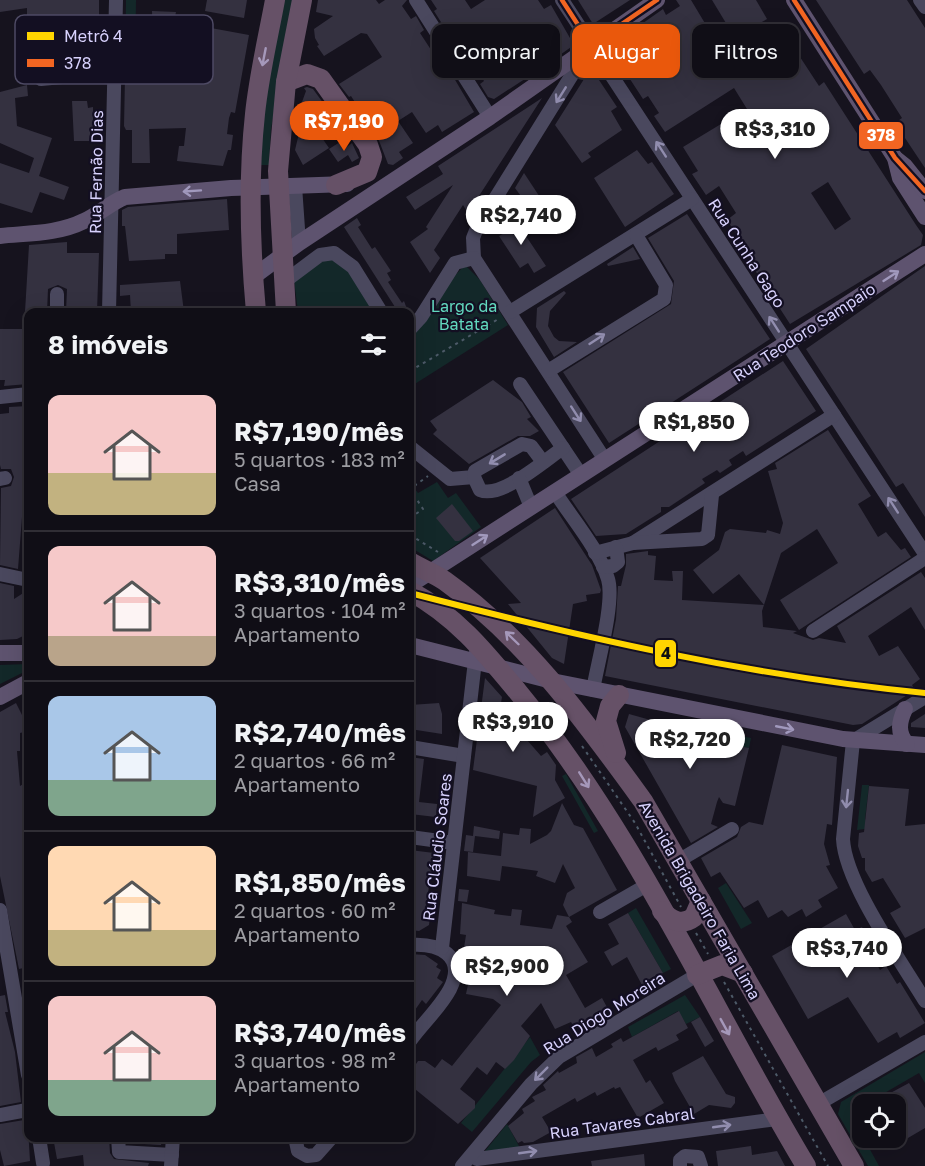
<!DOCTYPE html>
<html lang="pt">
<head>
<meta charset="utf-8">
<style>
  :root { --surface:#100e16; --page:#19171f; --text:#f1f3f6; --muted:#9c9ca1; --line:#302e35; --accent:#ea580c }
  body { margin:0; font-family:"Golos Text",sans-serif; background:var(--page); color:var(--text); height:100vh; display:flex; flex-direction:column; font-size:22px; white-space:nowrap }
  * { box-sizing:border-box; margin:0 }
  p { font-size:20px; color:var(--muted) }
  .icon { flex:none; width:33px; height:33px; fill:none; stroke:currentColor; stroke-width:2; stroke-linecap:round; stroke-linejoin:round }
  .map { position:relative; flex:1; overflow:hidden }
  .sheet { position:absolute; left:24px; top:308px; width:390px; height:834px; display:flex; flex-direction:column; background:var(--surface); border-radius:12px; box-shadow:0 6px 24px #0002,0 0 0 2px var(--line) }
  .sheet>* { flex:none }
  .top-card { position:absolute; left:432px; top:24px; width:402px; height:54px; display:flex; gap:12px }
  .controls { position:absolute; left:852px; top:1094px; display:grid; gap:12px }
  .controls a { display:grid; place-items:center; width:54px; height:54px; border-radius:12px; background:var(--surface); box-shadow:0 6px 24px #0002,0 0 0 2px var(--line); font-size:30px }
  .price { position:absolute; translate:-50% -51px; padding:0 14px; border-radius:21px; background:#fff; color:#222; font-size:20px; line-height:39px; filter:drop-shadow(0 2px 3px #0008) }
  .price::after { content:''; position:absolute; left:50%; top:36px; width:18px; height:14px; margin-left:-9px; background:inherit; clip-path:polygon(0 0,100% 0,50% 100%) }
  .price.selected { background:var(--accent); color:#fff }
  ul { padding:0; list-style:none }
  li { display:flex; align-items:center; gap:18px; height:150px; padding:0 24px }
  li+li { border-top:2px solid var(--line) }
  li span { display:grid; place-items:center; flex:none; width:168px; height:120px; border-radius:12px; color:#555 }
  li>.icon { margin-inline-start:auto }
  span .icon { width:72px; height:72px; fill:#fffc; stroke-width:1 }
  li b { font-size:26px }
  h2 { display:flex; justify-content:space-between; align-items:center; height:72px; padding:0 24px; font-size:26px }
  .pill { padding:0 21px; border-radius:12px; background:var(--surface); box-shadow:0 6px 24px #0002,0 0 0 2px var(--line); font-size:21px; line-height:54px }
  .pill.selected { background:var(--accent); color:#fff }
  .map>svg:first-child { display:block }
  .green { fill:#132829 }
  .building { fill:#343140; fill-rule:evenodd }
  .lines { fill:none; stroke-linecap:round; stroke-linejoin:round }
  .path { stroke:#4d5a68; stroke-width:2; stroke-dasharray:3 4.5; stroke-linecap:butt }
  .minor { stroke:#4a485e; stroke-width:14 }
  .major { stroke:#5e536f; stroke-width:16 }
  .highway { stroke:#665167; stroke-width:20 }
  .bus-1-casing { stroke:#130f22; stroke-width:9 }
  .bus-1 { stroke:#f26522; stroke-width:4.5 }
  .metro-1-casing { stroke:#130f22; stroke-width:10 }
  .metro-1 { stroke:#ffd500; stroke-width:6 }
  .oneway { stroke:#a598ba }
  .oneway2 { stroke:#918dae }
  .oneway3 { stroke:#a199bd }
  .labels { text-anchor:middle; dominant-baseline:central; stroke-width:4.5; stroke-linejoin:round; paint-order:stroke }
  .street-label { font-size:16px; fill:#d8d2fd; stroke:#130f22 }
  .park-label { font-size:16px; fill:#62d8bf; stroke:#130f22 }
  .key { fill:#130f22; stroke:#4e4a64; stroke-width:1.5 }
  .key-label { font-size:16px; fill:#d8d2fd }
  .line-badge { stroke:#130f22; stroke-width:2 }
  .badge-label { font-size:16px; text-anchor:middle; font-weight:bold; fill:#fff }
  .pale-badge-label { font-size:16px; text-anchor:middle; font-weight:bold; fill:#111 }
</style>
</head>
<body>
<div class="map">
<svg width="925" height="1166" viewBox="0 0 925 1166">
  <rect width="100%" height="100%" fill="#16131e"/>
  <!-- green -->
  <g class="green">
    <path d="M126 0H136L135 72H125Z"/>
    <path d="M283 0H293L271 129 269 165H256L258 133Z"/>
    <path d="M326 255 343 259 373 312H298L294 280Z"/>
    <path d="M465 265 480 280 508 325 410 387V332L439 292Z"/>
    <path d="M437 482 448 498 456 493 481 527 433 561 410 547V483L418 493Z"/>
    <path d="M28 664V670L0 684V665Z"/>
    <path d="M717 731 751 738 749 748 715 741Z"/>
    <path d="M566 774 598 831 594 833 562 776Z"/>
    <path d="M862 785H869L865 819 872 828 857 830Z"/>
    <path d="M726 883 752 923 741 929 718 888Z"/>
    <path d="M636 908 671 969 663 973 628 913Z"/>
    <path d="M685 995 700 1017 686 1024 678 1011 632 1037 628 1027Z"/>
    <path d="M530 1037 540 1055 531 1062 472 1132 461 1123Z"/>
    <path d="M925 1052V1083L919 1073 850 1113 879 1166H868L838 1114 841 1102Z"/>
    <path d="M507 1124 520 1148 485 1151Z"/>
  </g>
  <!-- building -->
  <g class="building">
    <path d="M0 0H99V20H103V26L27 35V8L0 12Z"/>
    <path d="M207 0H247L244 18 205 11Z"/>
    <path d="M318 0H376L379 4 385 0H407L402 6 411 19 416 16 424 30 420 33 437 59 441 56 474 112 442 132 438 125 426 133 412 112 398 121 413 143 399 152 403 158 393 165 388 164 378 138 351 96 349 97 339 84 382 57 367 34 361 33 324 56 317 46 319 45 315 38 314 29 333 16 316 12Z"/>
    <path d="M431 0H465L471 9 485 0H538L544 9 551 5 574 45 550 62 547 58 531 68 534 73 494 99 488 97 480 84 484 81 451 29 447 32 446 30 434 11 437 9Z"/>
    <path d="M578 0H630L593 24Z"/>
    <path d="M676 0H691L730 65 783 31 819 86 824 82 916 225 923 235 921 245 790 324 747 258 751 256 727 220 736 213 719 186 706 195 692 174 698 171 683 147 721 124 736 146 760 130 734 88 665 132 654 116 659 113 648 96 643 99 609 47 663 9 666 15 680 6ZM828 182 851 219 835 230 811 193Z"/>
    <path d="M712 0H756L767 19 735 38Z"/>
    <path d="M816 0H907L925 28V168L895 123 902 118 881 85 870 70 864 74Z"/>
    <path d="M152 11 176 12 174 21 180 22 179 74 194 73 200 26 249 35 235 113 231 112 229 118 227 134 233 135 231 150H228L223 166 177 161 179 146H184L186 128 149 129 150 163H132V130H126L124 126 125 77 149 76 150 48H153Z"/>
    <path d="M591 68 617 107 611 111 622 130 588 153 591 157 582 163 555 125Z"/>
    <path d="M27 85 28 96 15 98 17 126 52 138 39 176 69 187 64 200 40 192 32 213 0 203V163L29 173 34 158 0 143V92Z"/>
    <path d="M307 87 313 89 337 122 320 135 329 148 303 165 295 150 301 125 300 119 307 114 302 102 306 91 304 88Z"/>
    <path d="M542 98 468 213 463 205 434 250 440 258 430 273 410 242 428 229 426 227 453 185 415 210 406 197 443 174 438 166Z"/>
    <path d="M72 101H87L88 108 93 107V132H90V141H74Z"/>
    <path d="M340 142 344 149 352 143 359 158 352 162 348 155 338 162 329 149Z"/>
    <path d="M637 150 648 164 652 162 674 194 625 227 594 178Z"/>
    <path d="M524 173 551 214 539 221 515 188Z"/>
    <path d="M227 199 229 230 177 234V254H165V259L129 261 125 226H122V210L128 207Z"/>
    <path d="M687 214 770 339 609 443 563 372 671 304 674 281 648 238Z"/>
    <path d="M512 215 546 266 534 273 528 263 520 268 499 236 508 231 502 222Z"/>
    <path d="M357 218 361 225 358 227 372 249 375 247 391 271 387 273 391 280 388 282 402 303 404 301 408 312H390L395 307 344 227Z"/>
    <path d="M67 242V253H99L97 312H66L67 289 58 285 48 289 47 312H25L29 245Z"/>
    <path d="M633 247 640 259 608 266 607 264Z"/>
    <path d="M925 266V517L903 483 896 487 806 349Z"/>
    <path d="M180 281 184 312H131L130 295 120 296V285Z"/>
    <path d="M564 291 566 293 550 311 548 326 554 337 559 341 577 342 554 357 536 327 537 308Z"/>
    <path d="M0 329H28V384L4 386 5 380H0Z"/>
    <path d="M783 361 816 411 746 456 743 451 729 460 732 465 720 473 717 470 702 479 705 483 669 507H661V512L626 534 596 536 571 499Z"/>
    <path d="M493 380 522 402 531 417 527 419 539 431 530 436H518L469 464 433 434 437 430 430 421Z"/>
    <path d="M28 406V517H22L18 569 0 565 1 488 11 486 14 477 11 469H1L0 465V414L9 413V407Z"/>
    <path d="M828 430 871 496 858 504 878 537 886 532 901 550 905 548 911 557 799 630 780 600 838 563 817 529 781 553 762 611 763 627 797 631 793 633 813 640 819 638 846 643 837 626 921 572 925 578V630L911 607 868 636 879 656 898 646 920 679 912 685 915 690 862 724 853 725 605 676 616 619 618 586H621L626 565V554L648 551V555L656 556 654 580 673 581 672 571H683L682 600 764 605 739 574 713 594 693 570 719 550 725 532 730 529 766 533 767 530 780 534 783 523 768 471 777 469 775 463Z"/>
    <path d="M452 504 473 531 459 541H455L436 518Z"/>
    <path d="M555 508 592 565 601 590 600 593 586 595 587 601 573 604 564 664 552 658 508 604 521 603 480 558Z"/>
    <path d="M0 583 14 586V599L28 590V640L23 636 17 639 0 640Z"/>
    <path d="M485 678 502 697 500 709 541 756 547 752 556 765 555 780 565 798 533 817 537 786 473 770Z"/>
    <path d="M16 703 24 719V732L20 733V751H17L20 786 28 781V967L19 969 0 876V712Z"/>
    <path d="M439 703 442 714V734L410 729V705Z"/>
    <path d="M629 714 672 726 673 722 712 730 709 740 749 748 735 806 723 803 719 797 717 802 711 824 718 827 691 843 625 727Z"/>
    <path d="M925 714V728L911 727V723Z"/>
    <path d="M782 745 837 757 832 825 827 824 824 844 830 865 826 866 838 888 818 900 822 907 806 917 802 909 788 917 782 910 768 918 758 900 744 908 720 872 711 877 701 858 737 837 741 827 749 822 763 825Z"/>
    <path d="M410 757 424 759 419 802 437 804 436 817 410 814Z"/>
    <path d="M869 786 909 789 905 826 925 824V928L905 938 890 913 901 907 883 878 872 882 865 870V858H862L858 846 859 833 864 832Z"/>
    <path d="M562 803 574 825 583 828 617 890 569 917 563 905 567 893 575 888 563 864 555 883 536 876 538 871 502 866 500 881 467 876 468 852 501 856 503 833 519 835 520 828 531 829 530 844 547 835 551 831Z"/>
    <path d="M474 826 500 831 499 839 475 836 473 852 464 851 466 835 473 836Z"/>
    <path d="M410 850 434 853 437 859 435 880 430 879 426 908H431L429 925 419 931 410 930Z"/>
    <path d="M459 889 469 890 467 902 458 901Z"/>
    <path d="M462 903 495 910 494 914 511 916 512 909 522 910 520 925 552 929 557 915 569 917 572 922 566 926 588 962 566 975 585 1008 602 998 608 1009 574 1027 571 1022 555 1029 541 1003 521 1026 530 1036 514 1060 505 1069 496 1062 487 1075 477 1067 460 1089 475 1101V1108L458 1124 410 1085V1073L418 1061H425L435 1068 442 1059 452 1066 501 1005 493 999 466 994 470 975 464 974 458 953 463 954 466 935 460 934Z"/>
    <path d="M628 913 663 973 642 985 627 957 612 966 604 952 619 944 608 924Z"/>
    <path d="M846 914 855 930 862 927 877 953 872 956 880 970 886 966 897 984 900 982 925 1023 900 1038 897 1032 878 1043 848 997 808 1019 772 956Z"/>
    <path d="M410 954 425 955 438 964 436 967 441 970 437 978 443 982 426 1004 422 1000 410 1017Z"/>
    <path d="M5 995 8 1012H5L15 1052 21 1102 0 1106V996Z"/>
    <path d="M679 1011 688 1028 676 1035 679 1040 658 1051 656 1047 633 1060 646 1083 650 1080 664 1103 638 1118 620 1087 615 1089 614 1087 597 1096 595 1092 577 1102 575 1098 542 1117 551 1132 533 1142 524 1143 522 1141 518 1143 508 1126 524 1113 522 1109 535 1101 532 1097 546 1090 543 1085 558 1071 559 1073 577 1063 576 1057 592 1048 596 1057 613 1047 611 1044 621 1038 623 1042Z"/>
    <path d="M700 1017 714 1041 705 1047 691 1022Z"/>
    <path d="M703 1056 726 1094 735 1097V1103L731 1108 709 1105 694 1114 675 1081 672 1073Z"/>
    <path d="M909 1083 925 1108V1128L896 1145V1104H870Z"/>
    <path d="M24 1120 26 1129 28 1128 30 1161 4 1166 0 1150V1124Z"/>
    <path d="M53 1137H109L110 1153 114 1159 149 1163 148 1166H84L83 1155 57 1159Z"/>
    <path d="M127 1137H162L161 1145 127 1143Z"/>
    <path d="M751 1146 752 1155 777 1151 785 1166H718L716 1151Z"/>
    <path d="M644 1154 645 1166H592L591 1161Z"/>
  </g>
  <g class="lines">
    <!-- path -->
    <g class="path">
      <path d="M410 371 500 318"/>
      <path d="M410 518 423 509 410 489 428 476"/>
      <path d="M410 535 438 552"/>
      <path d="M582 746 635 823 681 907"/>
      <path d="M696 933 708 954"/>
      <path d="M724 982 828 1166"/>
    </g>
    <!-- minor -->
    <g class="minor">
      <path d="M416 0 490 117"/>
      <path d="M562 0 925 554"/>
      <path d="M920 0 925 7"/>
      <path d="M32 44 115 33"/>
      <path d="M588 49 477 228 473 238 474 258 605 460"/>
      <path d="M41 79 114 72"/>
      <path d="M295 186 299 243"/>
      <path d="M284 282 320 255 334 253 353 267 381 312"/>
      <path d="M57 312V294"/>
      <path d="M109 312 116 0"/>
      <path d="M510 312 692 199"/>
      <path d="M410 329 421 317 455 263 474 258"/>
      <path d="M548 371 664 299 666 285 636 235"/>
      <path d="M520 384 581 475"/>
      <path d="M0 397 28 394"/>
      <path d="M410 447 450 479 474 477"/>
      <path d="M543 462 531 446 522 444 475 471 474 477 480 490C501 499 544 461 563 448"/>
      <path d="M519 478 531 507"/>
      <path d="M0 479 5 478"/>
      <path d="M555 492C571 517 600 551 608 579 615 602 597 665 593 690"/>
      <path d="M633 543 834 415"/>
      <path d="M595 553 633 543 702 539 708 535 712 495"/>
      <path d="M603 567 613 566 618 562 616 547"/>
      <path d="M0 574 28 580"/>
      <path d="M813 631 925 558"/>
      <path d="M925 697 853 741 843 839C845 883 901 961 925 1001"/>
      <path d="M410 747 464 756"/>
      <path d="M410 837 454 843"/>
      <path d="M678 861 732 829"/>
      <path d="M0 910 28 1075"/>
      <path d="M600 912 647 885"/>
      <path d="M410 945C438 943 467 955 450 989 440 1008 422 1024 410 1041"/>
      <path d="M442 948 476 652"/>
      <path d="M818 1104 925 1042"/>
      <path d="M0 1115 27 1110"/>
      <path d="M39 1137 43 1163"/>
      <path d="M118 1137 119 1152 172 1155"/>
      <path d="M295 1137 298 1151 307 1156 316 1155 332 1137"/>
      <path d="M472 1155 477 1159 777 1119"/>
      <path d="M171 1166 173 1137"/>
      <path d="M462 1166 531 1084 559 1057 697 975"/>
      <path d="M680 1166V1160L685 1156 698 1157 701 1166"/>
    </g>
    <!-- major -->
    <g class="major">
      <path d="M794 0 895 158 900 178 925 217"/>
      <path d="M895 158 905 166 925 191"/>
      <path d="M0 236C28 233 58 234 84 221 99 214 110 203 125 197L231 188 347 184"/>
      <path d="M253 277 299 243 490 117 657 0"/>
      <path d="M410 585 925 254"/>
      <path d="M410 645 552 681 843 739 925 745"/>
      <path d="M0 653H28"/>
      <path d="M0 697 28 682"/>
      <path d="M905 709C899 722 897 733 907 744"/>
    </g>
    <!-- highway -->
    <g class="highway">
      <path d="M286 82 307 74 321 79 368 145 372 157 367 172 336 185"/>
      <path d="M256 312C250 246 248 179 255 114 259 75 268 38 275 0"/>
      <path d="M286 312 278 171 286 82 302 0"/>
      <path d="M410 562C421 569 434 573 445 581 526 639 585 721 643 801L854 1166"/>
      <path d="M410 591C457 617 485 652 518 692 636 835 711 1008 806 1166"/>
      <path d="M616 753 606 721 610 706 619 695"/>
      <path d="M662 911C671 921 682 926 694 917L701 901"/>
      <path d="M697 975 722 965 743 973"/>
    </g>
    <defs>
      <g id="bus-1">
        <path d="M562 0 591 45 657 0"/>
        <path d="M794 0 895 158 925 191"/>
      </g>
    </defs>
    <!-- bus-1 casing -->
    <use href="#bus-1" class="bus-1-casing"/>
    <!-- bus-1 -->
    <use href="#bus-1" class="bus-1"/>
    <defs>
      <path id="metro-1" d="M410 593C580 637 750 676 925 693"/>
    </defs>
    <!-- metro-1 casing -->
    <use href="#metro-1" class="metro-1-casing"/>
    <!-- metro-1 -->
    <use href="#metro-1" class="metro-1"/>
  </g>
  <!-- one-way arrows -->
  <defs><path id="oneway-shaft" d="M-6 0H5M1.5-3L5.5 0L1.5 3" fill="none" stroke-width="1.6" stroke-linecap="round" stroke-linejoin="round" transform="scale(1.5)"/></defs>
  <g class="oneway">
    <use href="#oneway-shaft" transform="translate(264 57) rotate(101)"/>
    <use href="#oneway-shaft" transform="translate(512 638) rotate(-136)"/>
    <use href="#oneway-shaft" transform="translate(584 780) rotate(58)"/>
    <use href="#oneway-shaft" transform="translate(725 1027) rotate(61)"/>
  </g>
  <g class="oneway2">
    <use href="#oneway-shaft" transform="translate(561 95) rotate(122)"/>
    <use href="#oneway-shaft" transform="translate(661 149) rotate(-123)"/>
    <use href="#oneway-shaft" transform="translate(774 324) rotate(-123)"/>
    <use href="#oneway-shaft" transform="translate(597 339) rotate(-33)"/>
    <use href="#oneway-shaft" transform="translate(576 414) rotate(57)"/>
    <use href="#oneway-shaft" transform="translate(497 459) rotate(149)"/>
    <use href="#oneway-shaft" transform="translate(893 505) rotate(-123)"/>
    <use href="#oneway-shaft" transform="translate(847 799) rotate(96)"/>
    <use href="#oneway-shaft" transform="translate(541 1074) rotate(135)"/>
    <use href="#oneway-shaft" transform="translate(722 1126) rotate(-8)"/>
    <use href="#oneway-shaft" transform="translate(528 1152) rotate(-8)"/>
  </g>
  <g class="oneway3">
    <use href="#oneway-shaft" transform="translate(192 191) rotate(176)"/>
    <use href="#oneway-shaft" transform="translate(891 276) rotate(-33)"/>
    <use href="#oneway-shaft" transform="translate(480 540) rotate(-33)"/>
    <use href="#oneway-shaft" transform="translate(785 728) rotate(11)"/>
  </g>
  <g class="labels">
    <!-- street labels -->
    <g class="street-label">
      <text transform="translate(96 172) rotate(-89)">Rua Fernão Dias</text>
      <text transform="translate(747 253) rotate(57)">Rua Cunha Gago</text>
      <text transform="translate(804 332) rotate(-33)">Rua Teodoro Sampaio</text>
      <text transform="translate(437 847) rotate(-83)">Rua Cláudio Soares</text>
      <text transform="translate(700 900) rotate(60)">Avenida Brigadeiro Faria Lima</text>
      <text transform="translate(604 1013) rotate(-32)">Rua Diogo Moreira</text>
      <text transform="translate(622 1123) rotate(-8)">Rua Tavares Cabral</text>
    </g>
    <!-- park labels -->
    <g class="park-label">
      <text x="464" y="306">Largo da<tspan x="464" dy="18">Batata</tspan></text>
    </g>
  </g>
  <!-- legend -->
  <rect x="15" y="15" width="198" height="69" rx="9" class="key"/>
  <rect x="27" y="32" width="27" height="8" fill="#ffd500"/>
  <rect x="27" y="59" width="27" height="8" fill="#f26522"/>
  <g class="key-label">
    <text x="64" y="42">Metrô 4</text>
    <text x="64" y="69">378</text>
  </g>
  <g class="line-badge">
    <rect x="858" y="121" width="46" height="29" rx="6" fill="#f26522"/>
    <rect x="654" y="639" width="23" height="29" rx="6" fill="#ffd500"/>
  </g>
  <g class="badge-label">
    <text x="881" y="141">378</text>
  </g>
  <g class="pale-badge-label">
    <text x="666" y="659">4</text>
  </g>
</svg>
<div class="controls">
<a><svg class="icon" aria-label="locate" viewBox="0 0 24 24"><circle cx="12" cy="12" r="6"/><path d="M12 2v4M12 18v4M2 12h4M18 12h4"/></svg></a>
</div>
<b class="price selected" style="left:344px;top:152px">R$7,190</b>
<b class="price" style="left:775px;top:160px">R$3,310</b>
<b class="price" style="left:521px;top:246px">R$2,740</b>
<b class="price" style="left:694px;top:453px">R$1,850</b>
<b class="price" style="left:513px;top:753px">R$3,910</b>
<b class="price" style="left:690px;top:770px">R$2,720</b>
<b class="price" style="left:847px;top:979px">R$3,740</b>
<b class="price" style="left:507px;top:997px">R$2,900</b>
<div class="top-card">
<a class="pill">Comprar</a>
<a class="pill selected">Alugar</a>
<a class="pill">Filtros</a>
</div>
<section class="sheet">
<h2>8 imóveis<svg class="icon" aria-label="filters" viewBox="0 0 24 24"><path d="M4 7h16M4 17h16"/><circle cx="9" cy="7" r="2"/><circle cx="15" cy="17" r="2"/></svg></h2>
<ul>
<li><span style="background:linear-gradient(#f6c9c9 65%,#c2b280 0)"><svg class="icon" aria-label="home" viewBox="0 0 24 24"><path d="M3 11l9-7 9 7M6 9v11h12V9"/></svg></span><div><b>R$7,190/mês</b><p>5 quartos · 183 m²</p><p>Casa</p></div></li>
<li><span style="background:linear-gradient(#f6c9c9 75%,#b9a48a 0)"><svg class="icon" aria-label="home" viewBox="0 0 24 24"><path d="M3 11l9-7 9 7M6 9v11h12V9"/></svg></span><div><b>R$3,310/mês</b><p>3 quartos · 104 m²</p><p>Apartamento</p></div></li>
<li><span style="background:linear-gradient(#a9c7e8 70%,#7fa58c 0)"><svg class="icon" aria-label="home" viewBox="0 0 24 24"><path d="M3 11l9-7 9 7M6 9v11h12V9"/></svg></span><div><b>R$2,740/mês</b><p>2 quartos · 66 m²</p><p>Apartamento</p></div></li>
<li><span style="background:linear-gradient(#ffd9b3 70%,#c2b280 0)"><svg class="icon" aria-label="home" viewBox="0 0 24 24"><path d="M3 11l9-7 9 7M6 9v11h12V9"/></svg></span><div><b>R$1,850/mês</b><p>2 quartos · 60 m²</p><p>Apartamento</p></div></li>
<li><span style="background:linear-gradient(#f6c9c9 70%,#7fa58c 0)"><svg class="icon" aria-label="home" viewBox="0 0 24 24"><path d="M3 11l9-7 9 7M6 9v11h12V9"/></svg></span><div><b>R$3,740/mês</b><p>3 quartos · 98 m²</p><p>Apartamento</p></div></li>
</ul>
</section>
</div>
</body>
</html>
